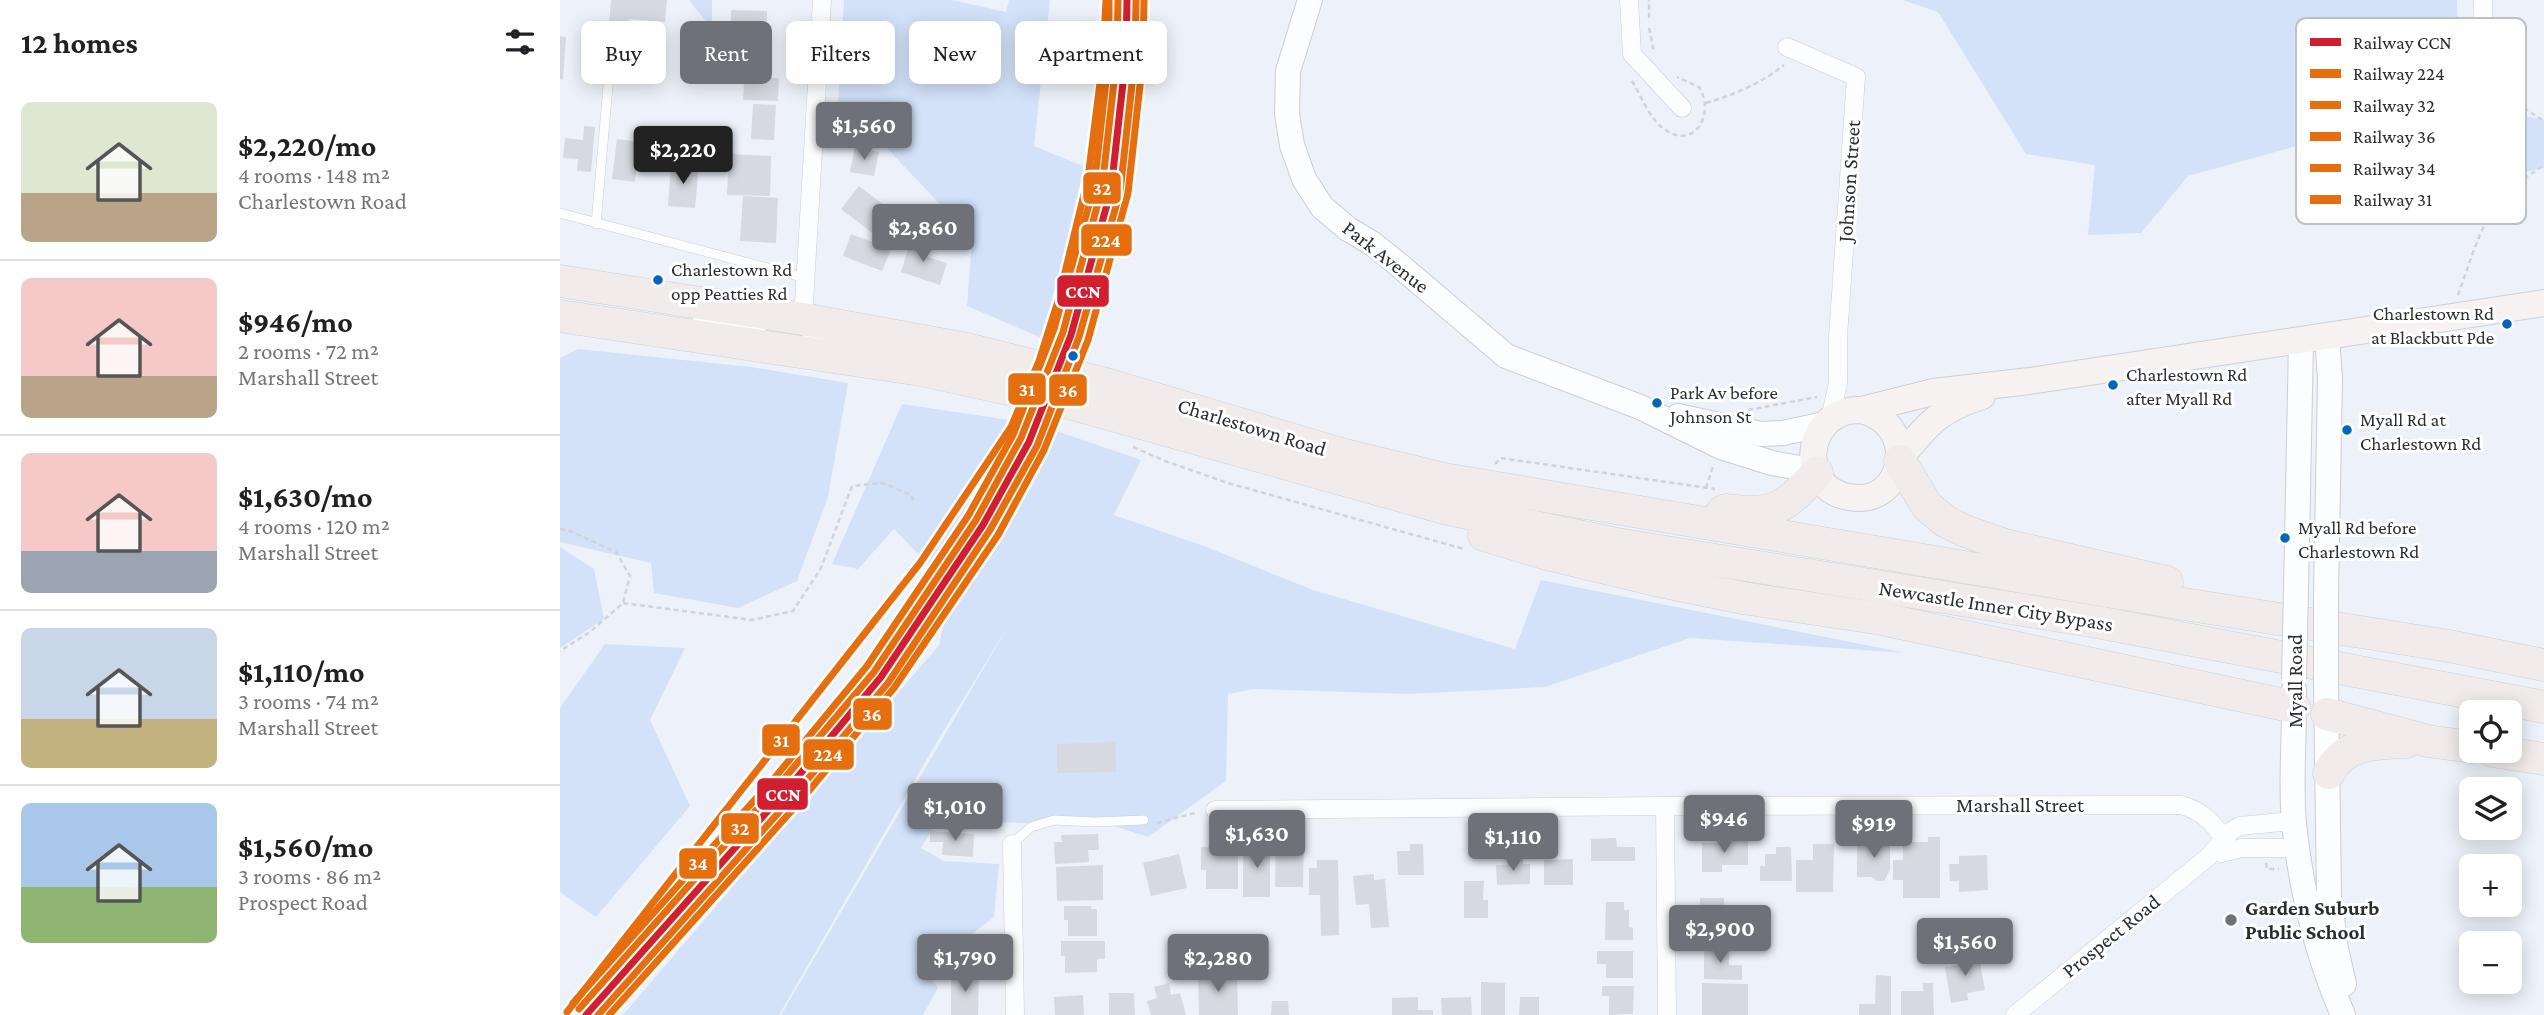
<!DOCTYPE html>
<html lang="en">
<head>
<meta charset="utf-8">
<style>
  :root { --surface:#fff; --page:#f6f6f6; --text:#202124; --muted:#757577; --line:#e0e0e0; --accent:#6e7278 }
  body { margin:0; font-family:"Crimson Pro",serif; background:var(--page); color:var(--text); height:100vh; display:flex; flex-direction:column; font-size:26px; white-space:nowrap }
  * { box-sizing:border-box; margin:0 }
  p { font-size:23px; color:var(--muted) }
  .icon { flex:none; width:38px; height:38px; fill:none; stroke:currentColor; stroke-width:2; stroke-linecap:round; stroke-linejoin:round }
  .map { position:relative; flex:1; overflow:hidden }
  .sheet { display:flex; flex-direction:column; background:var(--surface); width:560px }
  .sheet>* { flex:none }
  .hud { position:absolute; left:21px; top:21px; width:665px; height:63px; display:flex; gap:14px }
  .buttons { position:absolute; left:1899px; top:700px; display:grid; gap:14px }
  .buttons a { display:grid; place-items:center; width:63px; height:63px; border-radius:10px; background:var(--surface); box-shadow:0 4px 18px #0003; font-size:35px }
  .price { position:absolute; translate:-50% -60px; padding:0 16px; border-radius:7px; background:var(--accent); color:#fff; font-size:23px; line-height:46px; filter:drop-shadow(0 2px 4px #0008) }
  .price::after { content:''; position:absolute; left:50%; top:42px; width:21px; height:16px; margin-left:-10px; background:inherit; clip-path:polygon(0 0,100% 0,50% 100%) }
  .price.current { background:#222; color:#fff }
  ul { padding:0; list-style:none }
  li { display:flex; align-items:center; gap:21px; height:175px; padding:0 21px }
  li+li { border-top:2px solid var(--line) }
  li span { display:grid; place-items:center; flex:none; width:196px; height:140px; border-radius:10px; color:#555 }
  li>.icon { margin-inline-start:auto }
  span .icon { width:84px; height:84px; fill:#fffc; stroke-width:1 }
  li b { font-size:30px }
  h2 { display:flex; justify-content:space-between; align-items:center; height:84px; padding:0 21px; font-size:30px }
  .tag { padding:0 24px; border-radius:10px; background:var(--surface); box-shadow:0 4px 18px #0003; font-size:24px; line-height:63px }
  .tag.current { background:var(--accent); color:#fff }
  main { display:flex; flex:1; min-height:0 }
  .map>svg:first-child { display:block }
  .green { fill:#d3e2f9 }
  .building { fill:#d6d9df }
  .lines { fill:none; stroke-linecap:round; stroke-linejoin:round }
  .lane-casing { stroke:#caced4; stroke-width:10 }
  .street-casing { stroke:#caced4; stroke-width:19 }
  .secondary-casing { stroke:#caced4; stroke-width:26 }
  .primary-casing { stroke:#ced0d4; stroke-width:28 }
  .highway-casing { stroke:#ced0d4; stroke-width:33 }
  .path { stroke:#d1d3d6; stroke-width:2.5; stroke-dasharray:5 3.5; stroke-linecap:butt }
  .lane { stroke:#fcfdfe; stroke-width:9 }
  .street { stroke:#fcfdfe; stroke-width:18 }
  .secondary { stroke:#fcfdfe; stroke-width:24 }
  .primary { stroke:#f6f2f2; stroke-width:26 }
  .highway { stroke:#f1ebeb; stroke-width:32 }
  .secondary-bridge-casing { stroke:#caced4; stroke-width:26; stroke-linecap:butt }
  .secondary-bridge { stroke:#fcfdfe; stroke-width:24 }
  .rail-1-casing { stroke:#fff; stroke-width:12 }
  .rail-2-casing { stroke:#fff; stroke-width:12 }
  .rail-3-casing { stroke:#fff; stroke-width:12 }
  .rail-4-casing { stroke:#fff; stroke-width:12 }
  .rail-5-casing { stroke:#fff; stroke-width:12 }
  .rail-6-casing { stroke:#fff; stroke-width:12 }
  .rail-1 { stroke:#d11f2f; stroke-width:7 }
  .rail-2 { stroke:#e56e0f; stroke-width:7 }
  .rail-3 { stroke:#e56e0f; stroke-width:7 }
  .rail-4 { stroke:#e56e0f; stroke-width:7 }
  .rail-5 { stroke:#e56e0f; stroke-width:7 }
  .rail-6 { stroke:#e56e0f; stroke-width:7 }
  .bus-dot { fill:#0065bd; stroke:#fff; stroke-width:2.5 }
  .poi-dot { fill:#6e7278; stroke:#fff; stroke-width:2.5 }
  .labels { text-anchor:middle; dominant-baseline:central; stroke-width:6; stroke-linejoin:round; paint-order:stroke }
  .bus-label { font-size:19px; fill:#2a2d32; stroke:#fff; text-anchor:start }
  .street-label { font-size:21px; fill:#2a2d32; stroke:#fff }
  .poi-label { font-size:21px; font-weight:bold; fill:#2a2d32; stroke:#fff; text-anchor:start }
  .key { fill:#fff; stroke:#bfc0c2; stroke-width:2 }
  .key-label { font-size:19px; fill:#2a2d32 }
  .line-badge { stroke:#fff; stroke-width:2.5 }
  .badge-label { font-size:19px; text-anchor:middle; font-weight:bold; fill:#fff }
</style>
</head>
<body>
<main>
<section class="sheet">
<h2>12 homes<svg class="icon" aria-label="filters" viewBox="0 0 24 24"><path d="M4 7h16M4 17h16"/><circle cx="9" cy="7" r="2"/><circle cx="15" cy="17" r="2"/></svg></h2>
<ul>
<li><span style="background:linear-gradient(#dfe7d0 65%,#b9a48a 0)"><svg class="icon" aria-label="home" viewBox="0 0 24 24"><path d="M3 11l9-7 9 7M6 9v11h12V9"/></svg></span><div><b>$2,220/mo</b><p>4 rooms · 148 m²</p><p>Charlestown Road</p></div></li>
<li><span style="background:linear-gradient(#f6c9c9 70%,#b9a48a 0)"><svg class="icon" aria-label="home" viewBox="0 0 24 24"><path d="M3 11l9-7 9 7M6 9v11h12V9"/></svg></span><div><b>$946/mo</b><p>2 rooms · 72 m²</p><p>Marshall Street</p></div></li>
<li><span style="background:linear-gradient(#f6c9c9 70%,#9aa5b1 0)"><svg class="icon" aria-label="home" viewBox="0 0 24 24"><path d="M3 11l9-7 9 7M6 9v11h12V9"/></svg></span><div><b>$1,630/mo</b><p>4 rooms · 120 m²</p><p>Marshall Street</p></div></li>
<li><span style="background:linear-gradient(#c9d6e8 65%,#c2b280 0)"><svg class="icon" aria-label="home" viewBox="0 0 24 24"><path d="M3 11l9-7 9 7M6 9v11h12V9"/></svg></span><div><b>$1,110/mo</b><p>3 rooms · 74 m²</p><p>Marshall Street</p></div></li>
<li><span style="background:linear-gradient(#a9c7e8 60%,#8fb573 0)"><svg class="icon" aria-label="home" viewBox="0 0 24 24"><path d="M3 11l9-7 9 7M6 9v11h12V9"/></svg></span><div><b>$1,560/mo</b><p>3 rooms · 86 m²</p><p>Prospect Road</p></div></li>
</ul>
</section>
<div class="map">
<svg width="1984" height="1015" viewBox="0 0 1984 1015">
  <rect width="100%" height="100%" fill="#edf2fa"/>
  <!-- green -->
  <g class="green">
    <path d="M129 0H152V29Z"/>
    <path d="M284 0H392L446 12 449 0H490L474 146 572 186 519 354 407 306 412 238 321 142 277 124Z"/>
    <path d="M1343 0H1897L1900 102 1984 120V168L1870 192 1792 131 1628 176 1581 233 1528 235 1535 165 1466 154 1378 12Z"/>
    <path d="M18 349 191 367 288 383 268 497 237 581 178 608 94 593 91 563 0 542V358Z"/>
    <path d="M342 404 476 424 581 460 554 515 644 546 753 590 955 649 981 580 1346 653 1130 638 985 687 849 694 694 689 668 694 666 781 588 837 554 826 378 820 361 848 384 861 439 864 434 917 365 970 378 988 363 1015H221L449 625 375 745 219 1015H63L379 645 392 589 334 529 298 569 272 564Z"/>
    <path d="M0 547 34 569 44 619 0 648Z"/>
    <path d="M45 644 125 648 90 720 130 806 36 917 0 892V708Z"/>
  </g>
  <!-- building -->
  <g class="building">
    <path d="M51 0H107L105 22 69 19 67 40 48 38Z"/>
    <path d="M171 10 207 11 206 55 170 54Z"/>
    <path d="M0 36 6 37 3 80 0 79Z"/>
    <path d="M185 64 210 65 209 78H219L218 101 183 100Z"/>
    <path d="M193 104 216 105 214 140 191 139Z"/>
    <path d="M24 126 35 127 31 172 17 171 18 159 3 158 5 138 23 140Z"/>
    <path d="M57 139 80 142 75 182 52 179Z"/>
    <path d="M295 147 319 152 314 176 290 172Z"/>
    <path d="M169 154 211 156 210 196 167 195Z"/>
    <path d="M111 164 139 166 135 208 108 206Z"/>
    <path d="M299 186 333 212 315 235 281 209Z"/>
    <path d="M183 196 218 198 216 243 180 241Z"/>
    <path d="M291 234 331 249 322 271 283 256Z"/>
    <path d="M351 240 368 245 365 256 387 263 380 285 341 272Z"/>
    <path d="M555 742 556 772 497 773V744Z"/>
    <path d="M370 831 414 834 413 857 382 855 383 842H370Z"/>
    <path d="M538 834 539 850H528L529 862 495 864 494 842H502L501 835Z"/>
    <path d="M1368 837H1380V898H1343V880H1333V860H1343V842H1368Z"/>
    <path d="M716 838 744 839 743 887H715Z"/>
    <path d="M1056 838 1057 847H1075V861H1031V839Z"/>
    <path d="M657 839 678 840V889H646V870H641V847H657Z"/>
    <path d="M1170 839H1188V865H1162V872H1142V843H1170Z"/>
    <path d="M694 840H710V897H683V850H694Z"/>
    <path d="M1297 842H1330V870L1324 881H1317L1312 877H1297Z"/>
    <path d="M850 844H863L864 875H838L837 851H850Z"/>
    <path d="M1253 844H1274L1273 892H1236V860H1253Z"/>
    <path d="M1216 847H1231L1232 881H1200V866H1205V854H1216Z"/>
    <path d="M619 854 627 888 591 896 583 863Z"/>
    <path d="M1427 855 1428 890 1399 892V881H1390L1389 864H1399V856Z"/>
    <path d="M963 859V864H970V884L937 885 936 865H947V860Z"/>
    <path d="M1013 859V885H984V860Z"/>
    <path d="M757 860H778L779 935 761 936 760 895H749V868H757Z"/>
    <path d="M543 865V900L497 901 496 867Z"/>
    <path d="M814 874V880L825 879 829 927 811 928 809 904 796 905 793 876Z"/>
    <path d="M904 881H924L923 900H928V918H904Z"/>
    <rect x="1140" y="898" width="24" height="42"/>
    <path d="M1046 902H1064V910H1069V927L1073 928V940H1045Z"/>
    <path d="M504 906H531V909H537V936H508V920H504Z"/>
    <path d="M501 941H545V959H537V972L505 973V956H501Z"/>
    <path d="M1144 947H1169V965H1182V980L1144 979Z"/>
    <path d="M1037 951H1073V978H1046V964H1037Z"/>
    <path d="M1418 952 1425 990 1407 993 1408 1000 1391 1003 1385 967 1407 964 1405 954Z"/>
    <path d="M391 973H419L418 1015H391Z"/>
    <path d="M677 973 678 1015H639L638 974Z"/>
    <path d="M1316 975 1331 976V1015H1299V1004H1315Z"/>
    <path d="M921 982 945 983V1015H921Z"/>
    <path d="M609 983 611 995 620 993 626 1015H591L587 1001 597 998 594 987Z"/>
    <path d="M1142 983 1188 984V1015H1142Z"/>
    <path d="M1363 983H1373L1374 1015H1341V991H1363Z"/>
    <path d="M1042 986H1074L1073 1014 1049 1015V996H1042Z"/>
    <path d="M549 993H574L575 1015H549Z"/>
    <path d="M523 995 524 1015H495L494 997Z"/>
    <path d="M858 997V1010H873V1015H832V998Z"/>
    <path d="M911 997 912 1015H882L881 998Z"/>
    <path d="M960 997H979V1015H959Z"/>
    <path d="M712 1001H728L729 1015H711Z"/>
  </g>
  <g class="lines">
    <defs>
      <g id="lane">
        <path d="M0 213 245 278"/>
        <path d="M36 224 50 63"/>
        <path d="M452 844 471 827 494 820 535 822 584 820"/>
      </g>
      <g id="street">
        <path d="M1069 0 1072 54 1122 108"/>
        <path d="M1923 0 1924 95"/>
        <path d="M1227 47 1296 77 1278 337V383L1270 419"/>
        <path d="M243 319 262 0"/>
        <path d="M243 319 255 337 292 344"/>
        <path d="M139 325H198"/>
        <path d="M1105 806 1107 1015"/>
        <path d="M655 810 1105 806 1621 805C1645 811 1659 828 1670 851"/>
        <path d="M452 844 455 1015"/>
        <path d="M1661 853 1682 848H1738"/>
        <path d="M1455 1015 1648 857 1671 831 1680 826 1721 822 1734 824"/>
      </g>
      <g id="secondary">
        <path d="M750 0 728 71 727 114 732 145 744 179 762 207 788 229 813 244 839 265 946 356 1080 407 1161 447 1212 463 1256 471"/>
        <path d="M1118 416 1201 434 1223 433 1265 424"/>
        <path d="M1736 590 1741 341"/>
        <path d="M1766 595 1770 378 1767 337"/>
        <path d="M1766 685 1769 896 1776 949 1784 984"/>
        <path d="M1734 690C1735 735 1730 780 1734 824 1741 890 1757 955 1783 1015"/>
      </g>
      <g id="primary">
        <path d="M1301 410C1360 423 1346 508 1289 497 1235 488 1245 408 1301 410L1373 392 1470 381 1984 303"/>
        <path d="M1340 458C1368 424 1378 410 1422 396"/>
      </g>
      <g id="highway">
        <path d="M0 281 243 319 407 349 546 384 781 454 884 479 1624 604 1889 646 1984 665"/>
        <path d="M0 316 361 370 499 400 888 509 1057 544 1537 622 1984 707"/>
        <path d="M1340 461 1367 506 1385 521 1405 531 1445 545 1607 582"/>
        <path d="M1162 512 1165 510C1215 516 1223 509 1257 473"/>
        <path d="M924 535 987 554 1095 580 1183 598 1322 619 1734 707"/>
        <path d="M1767 714 1868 741 1911 747"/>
        <path d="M1932 751 1984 759"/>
        <path d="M1769 773C1785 742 1815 744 1846 742"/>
      </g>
    </defs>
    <!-- lane casing -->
    <use href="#lane" class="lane-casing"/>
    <!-- street casing -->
    <use href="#street" class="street-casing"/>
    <!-- secondary casing -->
    <use href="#secondary" class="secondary-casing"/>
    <!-- primary casing -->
    <use href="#primary" class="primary-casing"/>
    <!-- highway casing -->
    <use href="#highway" class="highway-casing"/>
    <!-- path -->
    <g class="path">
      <path d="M1089 18V0"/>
      <path d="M1089 28 1094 52"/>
      <path d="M1072 81C1082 97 1090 121 1107 131 1136 149 1155 112 1139 87L1117 77"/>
      <path d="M1146 103C1173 95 1202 83 1224 65"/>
      <path d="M1939 104 1961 106 1984 121"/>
      <path d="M1898 295C1908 268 1920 226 1937 204 1950 188 1968 176 1984 165"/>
      <path d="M1188 410 1257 397"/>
      <path d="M573 447 605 461 668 483 904 549"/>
      <path d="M935 464 941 458 1155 489"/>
      <path d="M1146 488 1153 466"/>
      <path d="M0 529 10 531 56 552 70 576 63 603 30 632 0 651"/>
      <path d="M63 603 192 620 233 611 261 568 292 486 323 483 351 495 354 501"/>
      <path d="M597 823 638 812"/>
      <path d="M1706 863 1707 869H1719"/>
      <path d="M46 1015 123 930 183 859"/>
    </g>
    <!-- lane -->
    <use href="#lane" class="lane"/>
    <!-- street -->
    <use href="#street" class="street"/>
    <!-- secondary -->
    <use href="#secondary" class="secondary"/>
    <!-- primary -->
    <use href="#primary" class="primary"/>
    <!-- highway -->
    <use href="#highway" class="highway"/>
    <defs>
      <g id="secondary-bridge">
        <path d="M1766 595V685"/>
        <path d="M1734 679 1736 590"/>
      </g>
    </defs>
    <!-- secondary-bridge casing -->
    <use href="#secondary-bridge" class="secondary-bridge-casing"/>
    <!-- secondary-bridge -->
    <use href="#secondary-bridge" class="secondary-bridge"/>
    <defs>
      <path id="rail-1" d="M26 1015 230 786 321 677 423 525 469 442 511 335 551 190 566 56 567 0"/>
      <path id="rail-2" d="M38 1015 237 792 328 683 430 530 477 446 519 337 560 192 575 57 576 0"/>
      <path id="rail-3" d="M19 1009 223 780 314 672 416 520 461 438 503 332 542 188 557 55 558 0"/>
      <path id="rail-4" d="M49 1015 243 798 334 688 438 535 484 450 528 340 568 193 583 58 584 0"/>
      <path id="rail-5" d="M13 1003 217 775 307 666 408 516 453 435 494 329 534 187 549 55V0"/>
      <path id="rail-6" d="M7 1012 360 563 451 427 479 361 498 301 528 178 543 59 546 0"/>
    </defs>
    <!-- rail-1 casing -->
    <use href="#rail-1" class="rail-1-casing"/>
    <!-- rail-2 casing -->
    <use href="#rail-2" class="rail-2-casing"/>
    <!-- rail-3 casing -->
    <use href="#rail-3" class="rail-3-casing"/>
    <!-- rail-4 casing -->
    <use href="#rail-4" class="rail-4-casing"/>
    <!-- rail-5 casing -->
    <use href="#rail-5" class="rail-5-casing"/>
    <!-- rail-6 casing -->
    <use href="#rail-6" class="rail-6-casing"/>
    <!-- rail-1 -->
    <use href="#rail-1" class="rail-1"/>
    <!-- rail-2 -->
    <use href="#rail-2" class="rail-2"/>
    <!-- rail-3 -->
    <use href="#rail-3" class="rail-3"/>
    <!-- rail-4 -->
    <use href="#rail-4" class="rail-4"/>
    <!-- rail-5 -->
    <use href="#rail-5" class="rail-5"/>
    <!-- rail-6 -->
    <use href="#rail-6" class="rail-6"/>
  </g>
  <!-- markers -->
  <g class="bus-dot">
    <circle cx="98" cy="280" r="6"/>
    <circle cx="1947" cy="324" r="6"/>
    <circle cx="513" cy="356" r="6"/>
    <circle cx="1553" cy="385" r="6"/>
    <circle cx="1097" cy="403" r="6"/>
    <circle cx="1787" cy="430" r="6"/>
    <circle cx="1725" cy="538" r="6"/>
  </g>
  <circle class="poi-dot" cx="1671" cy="920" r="7"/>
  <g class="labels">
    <!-- bus labels -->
    <g class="bus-label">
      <text x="111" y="269">Charlestown Rd<tspan x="111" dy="24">opp Peatties Rd</tspan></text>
      <text x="1934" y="313" text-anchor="end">Charlestown Rd<tspan x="1934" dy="24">at Blackbutt Pde</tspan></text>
      <text x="1566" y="374">Charlestown Rd<tspan x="1566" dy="24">after Myall Rd</tspan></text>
      <text x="1110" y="392">Park Av before<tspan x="1110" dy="24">Johnson St</tspan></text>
      <text x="1800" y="419">Myall Rd at<tspan x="1800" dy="24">Charlestown Rd</tspan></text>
      <text x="1738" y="527">Myall Rd before<tspan x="1738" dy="24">Charlestown Rd</tspan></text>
    </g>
    <!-- street labels -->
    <g class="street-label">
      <text transform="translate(1289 181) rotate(-86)">Johnson Street</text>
      <text transform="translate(826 257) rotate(38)">Park Avenue</text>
      <text transform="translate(692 427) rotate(17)">Charlestown Road</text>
      <text transform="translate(1436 606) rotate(9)">Newcastle Inner City Bypass</text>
      <text transform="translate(1735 681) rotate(-90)">Myall Road</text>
      <text x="1460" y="805">Marshall Street</text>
      <text transform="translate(1551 936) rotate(-39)">Prospect Road</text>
    </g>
    <!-- poi labels -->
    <g class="poi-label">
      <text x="1685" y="908">Garden Suburb<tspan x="1685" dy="24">Public School</tspan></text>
    </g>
  </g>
  <!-- legend -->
  <rect x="1736" y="18" width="230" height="206" rx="10" class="key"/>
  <rect x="1750" y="38" width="31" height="8" fill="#d11f2f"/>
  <rect x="1750" y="69" width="31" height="9" fill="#e56e0f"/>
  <rect x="1750" y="101" width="31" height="8" fill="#e56e0f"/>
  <rect x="1750" y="132" width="31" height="9" fill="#e56e0f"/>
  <rect x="1750" y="164" width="31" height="8" fill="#e56e0f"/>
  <rect x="1750" y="195" width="31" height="9" fill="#e56e0f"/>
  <g class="key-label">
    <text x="1793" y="49">Railway CCN</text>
    <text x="1793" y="80">Railway 224</text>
    <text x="1793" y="112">Railway 32</text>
    <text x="1793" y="143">Railway 36</text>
    <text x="1793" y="175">Railway 34</text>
    <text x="1793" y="206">Railway 31</text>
  </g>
  <g class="line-badge">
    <rect x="522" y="171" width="40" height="34" rx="7" fill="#e56e0f"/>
    <rect x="520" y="223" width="53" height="34" rx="7" fill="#e56e0f"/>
    <rect x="496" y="274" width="54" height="34" rx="7" fill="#d11f2f"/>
    <rect x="447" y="372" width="40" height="34" rx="7" fill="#e56e0f"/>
    <rect x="488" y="373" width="40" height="34" rx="7" fill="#e56e0f"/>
    <rect x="292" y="697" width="41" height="34" rx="7" fill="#e56e0f"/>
    <rect x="201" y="723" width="40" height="34" rx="7" fill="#e56e0f"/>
    <rect x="242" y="738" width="53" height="33" rx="7" fill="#e56e0f"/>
    <rect x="196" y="777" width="53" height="34" rx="7" fill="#d11f2f"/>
    <rect x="160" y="812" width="40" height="33" rx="7" fill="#e56e0f"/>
    <rect x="118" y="847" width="40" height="33" rx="7" fill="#e56e0f"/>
  </g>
  <g class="badge-label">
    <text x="542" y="195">32</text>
    <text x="546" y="247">224</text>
    <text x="523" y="298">CCN</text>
    <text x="467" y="396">31</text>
    <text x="508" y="397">36</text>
    <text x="312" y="721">36</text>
    <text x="221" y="747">31</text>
    <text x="268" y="761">224</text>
    <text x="223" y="801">CCN</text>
    <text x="180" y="835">32</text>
    <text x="138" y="870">34</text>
  </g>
</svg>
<div class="buttons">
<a><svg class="icon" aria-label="locate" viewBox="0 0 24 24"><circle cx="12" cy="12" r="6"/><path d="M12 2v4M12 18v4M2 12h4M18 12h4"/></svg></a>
<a><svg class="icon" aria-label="layers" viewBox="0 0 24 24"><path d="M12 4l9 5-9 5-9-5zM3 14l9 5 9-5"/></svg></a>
<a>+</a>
<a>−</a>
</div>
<b class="price" style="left:304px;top:162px">$1,560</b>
<b class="price current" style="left:123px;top:186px">$2,220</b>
<b class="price" style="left:363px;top:264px">$2,860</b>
<b class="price" style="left:395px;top:843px">$1,010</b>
<b class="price" style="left:1164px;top:855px">$946</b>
<b class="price" style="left:1314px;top:860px">$919</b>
<b class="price" style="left:697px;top:870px">$1,630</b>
<b class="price" style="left:953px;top:873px">$1,110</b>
<b class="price" style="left:1160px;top:965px">$2,900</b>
<b class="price" style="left:1405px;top:978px">$1,560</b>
<b class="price" style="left:405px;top:994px">$1,790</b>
<b class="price" style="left:658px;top:994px">$2,280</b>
<div class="hud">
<a class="tag">Buy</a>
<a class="tag current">Rent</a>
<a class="tag">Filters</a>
<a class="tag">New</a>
<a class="tag">Apartment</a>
</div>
</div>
</main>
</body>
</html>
